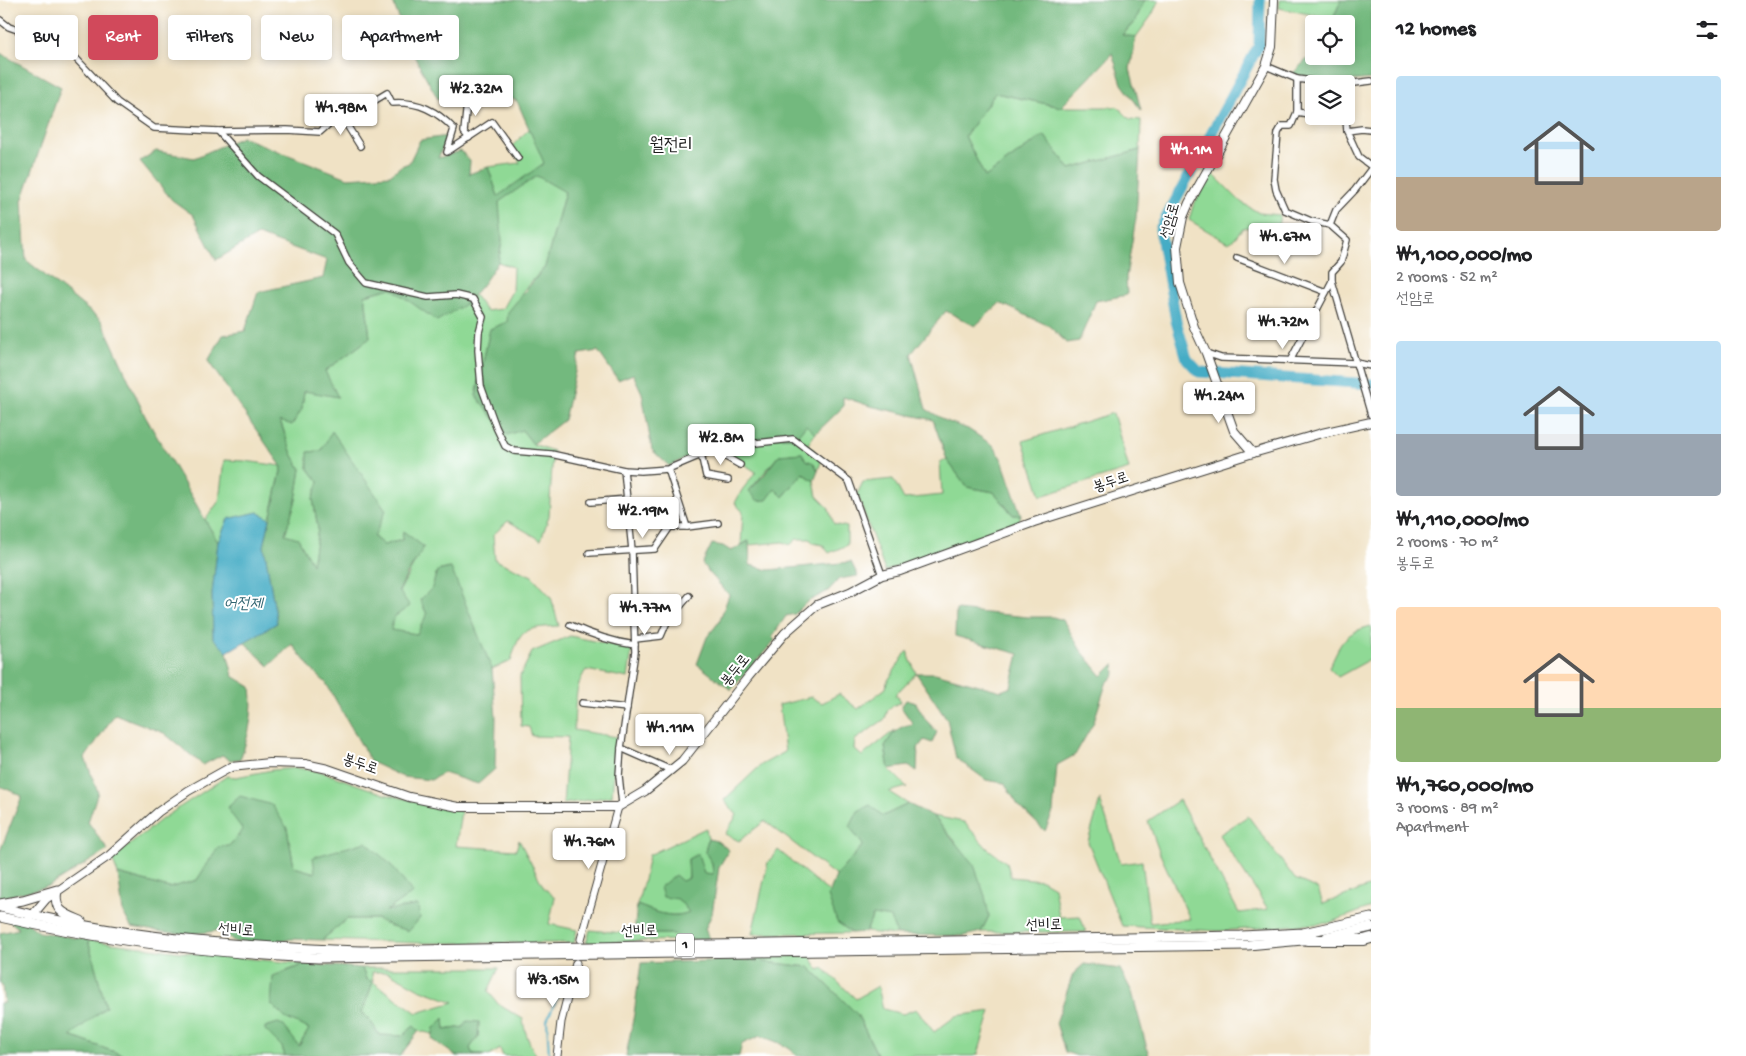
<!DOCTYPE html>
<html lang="en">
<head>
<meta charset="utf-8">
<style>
  :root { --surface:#fff; --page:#f6f6f6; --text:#202124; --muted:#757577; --accent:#d1495b }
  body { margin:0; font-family:"Gochi Hand","Poor Story",sans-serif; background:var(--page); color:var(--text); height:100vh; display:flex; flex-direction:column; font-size:19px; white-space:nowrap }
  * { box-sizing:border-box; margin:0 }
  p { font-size:16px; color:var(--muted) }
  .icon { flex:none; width:28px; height:28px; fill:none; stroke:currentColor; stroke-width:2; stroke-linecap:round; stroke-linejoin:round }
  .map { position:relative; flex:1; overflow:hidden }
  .panel { display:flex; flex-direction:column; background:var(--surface); width:375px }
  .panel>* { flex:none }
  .top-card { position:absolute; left:15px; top:15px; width:475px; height:45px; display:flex; gap:10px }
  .buttons { position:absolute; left:1305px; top:15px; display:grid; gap:10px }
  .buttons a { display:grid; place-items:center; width:50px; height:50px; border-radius:5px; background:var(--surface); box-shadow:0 2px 8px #0003; font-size:25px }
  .price { position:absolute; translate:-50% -42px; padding:0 11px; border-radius:5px; background:#fff; color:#222; font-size:16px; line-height:32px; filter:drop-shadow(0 1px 2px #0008) }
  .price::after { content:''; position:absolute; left:50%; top:30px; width:15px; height:11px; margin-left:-8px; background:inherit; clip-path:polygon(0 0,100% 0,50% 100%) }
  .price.on { background:var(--accent); color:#fff }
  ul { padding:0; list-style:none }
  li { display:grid; align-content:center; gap:10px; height:265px; padding:0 25px }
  li span { display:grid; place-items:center; height:155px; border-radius:5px; color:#555 }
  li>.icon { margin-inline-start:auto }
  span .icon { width:90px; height:90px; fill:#fffc; stroke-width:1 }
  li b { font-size:21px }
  h2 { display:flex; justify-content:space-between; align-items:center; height:60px; padding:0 25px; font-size:21px }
  .chip { padding:0 18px; border-radius:5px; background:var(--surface); box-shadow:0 2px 8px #0003; font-size:18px; line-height:45px }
  .chip.on { background:var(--accent); color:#fff }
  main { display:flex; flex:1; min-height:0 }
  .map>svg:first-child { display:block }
  .green { fill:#8fd995; stroke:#567a58; fill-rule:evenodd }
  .forest { fill:#73b97e; stroke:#486a4d }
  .water { fill:#45acc5; stroke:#306470 }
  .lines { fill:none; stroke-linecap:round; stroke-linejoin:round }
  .stream { stroke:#45acc5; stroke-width:2 }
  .river { stroke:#45acc5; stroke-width:11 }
  .minor-casing { stroke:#3c3a35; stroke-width:8 }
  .tertiary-casing { stroke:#3c3a35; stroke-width:9 }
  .secondary-casing { stroke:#3c3a35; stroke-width:10 }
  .primary-casing { stroke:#3c3a35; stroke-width:11 }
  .trunk-casing { stroke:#3c3a35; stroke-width:12 }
  .minor { stroke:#fff; stroke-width:5.5 }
  .tertiary { stroke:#fff; stroke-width:7 }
  .secondary { stroke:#fff; stroke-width:8 }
  .primary { stroke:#fff; stroke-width:9 }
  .trunk { stroke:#fff; stroke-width:10 }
  .labels { text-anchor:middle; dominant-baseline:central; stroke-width:4; stroke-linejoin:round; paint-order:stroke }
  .shield { fill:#fff; stroke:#606060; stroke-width:1 }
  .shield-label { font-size:14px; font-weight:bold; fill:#1c1c1c }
  .street-label { font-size:15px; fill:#1c1c1c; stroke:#fff }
  .water-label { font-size:16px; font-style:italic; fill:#306470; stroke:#fff }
  .quarter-label { font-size:18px; fill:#1c1c1c; stroke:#fff }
</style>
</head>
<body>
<main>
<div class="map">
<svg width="1371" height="1056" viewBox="0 0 1371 1056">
  <rect width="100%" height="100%" fill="#fff"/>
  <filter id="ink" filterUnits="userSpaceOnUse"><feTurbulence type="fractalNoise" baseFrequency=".02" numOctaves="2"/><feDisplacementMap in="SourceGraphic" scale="10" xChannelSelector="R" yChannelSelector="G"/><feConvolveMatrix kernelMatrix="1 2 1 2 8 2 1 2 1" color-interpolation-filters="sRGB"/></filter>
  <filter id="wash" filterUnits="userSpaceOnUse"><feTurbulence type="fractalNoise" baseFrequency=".0096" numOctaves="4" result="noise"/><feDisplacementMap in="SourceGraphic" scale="20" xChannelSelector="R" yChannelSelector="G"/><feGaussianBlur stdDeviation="1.12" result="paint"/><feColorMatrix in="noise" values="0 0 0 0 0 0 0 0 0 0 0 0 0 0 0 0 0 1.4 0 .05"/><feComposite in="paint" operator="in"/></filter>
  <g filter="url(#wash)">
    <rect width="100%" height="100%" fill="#f0e2c5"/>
    <!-- green -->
    <g class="green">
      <path d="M1145 0H1159L1152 15 1136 37 1122 36 1135 21Z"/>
      <path d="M1280 0H1341L1333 19 1279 8Z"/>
      <path d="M995 93 1061 107H1118L1130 119 1141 120 1140 150 1070 169 1044 135 985 177 965 136Z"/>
      <path d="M529 129 545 162 538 176 565 191 545 267 523 291 507 322 490 329 476 396 522 430 533 444 553 451 549 516 541 540 508 521 493 535 495 560 532 576 551 597 559 626C525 628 520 628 511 661L492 669 450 568 437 571 432 588 420 600 427 614 417 634 391 631 399 592 423 547 403 532 402 540 384 545 374 537 321 452H309L308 468 319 482 313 498 318 529 312 565 285 534 296 500 301 469 292 454 280 420 302 409 304 391 325 371 370 338 365 295 391 288 467 303 474 295 486 311 502 309 512 291 513 267 498 262 502 242 498 196 488 167 520 163 512 146Z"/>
      <path d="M1212 173 1241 202 1259 213 1280 215 1277 233C1266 232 1252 226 1243 228L1232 241 1228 243 1189 220 1193 206Z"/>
      <path d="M1113 413 1129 469 1041 496 1023 441Z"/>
      <path d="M806 425 815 434 808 444 822 459 818 471 814 464 806 460 802 453 779 455 749 491 775 488 783 497 803 473 814 481 817 496 828 507 834 524 847 527V545L829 553 823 545 813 543 810 539H797L790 545 783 542 749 545 748 541 741 545 743 512 735 503 742 490 756 472 721 449 760 438 795 437Z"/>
      <path d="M224 460 245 461 282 466 270 519 258 512 228 519 218 542 205 520 219 501Z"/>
      <path d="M947 460 967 487 994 492 1013 515H1021L1019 521 885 571 857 494 863 482 893 479 904 499 942 495 940 462Z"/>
      <path d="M1371 626V663L1369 660 1338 677 1329 668C1340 644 1343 633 1371 626Z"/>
      <path d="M570 636 632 649 628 678 586 670C574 687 575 710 574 730L617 737 612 796 563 804 568 737 532 736 529 727 521 726 520 676 532 652Z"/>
      <path d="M907 651 916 673 895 695 898 696 900 702 888 709 885 719 855 740 854 749 862 756 895 730 885 746 889 769 907 787 889 792 908 804 883 816 863 845 836 876 765 821 739 841 725 834 737 815 724 800 761 765 785 752 779 705 811 697 822 703 839 694 858 709 886 688 887 682Z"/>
      <path d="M297 768 322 772 384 794 461 811 456 846 516 850 519 840 544 888 555 897 549 924 577 930 574 943H420L322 940 347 919H377L391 926 418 906 385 912 413 892 315 873 294 867 287 828 243 830 229 846 218 847 197 880 169 888 118 874 112 859 162 819 227 776 236 777 272 770Z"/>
      <path d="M1100 800 1121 864 1142 861 1150 923 1190 919 1160 854 1148 821 1179 800 1239 913 1268 909 1219 835 1248 816 1295 879 1318 889 1323 904 1371 886V907L1329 923 1219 931 1122 926 1088 842Z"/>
      <path d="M933 816 964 822 987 848 1007 863 1011 877 1042 880 1054 887 1059 917 1080 916 1086 932H981L989 916 955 841Z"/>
      <path d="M706 828 708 839 705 852 712 863 713 874 704 873 698 855 688 859 689 877 682 882 678 899 689 912C672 920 653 911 637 905L644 880 649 855Z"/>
      <path d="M778 850 830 893 837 922 852 933 752 934 768 862Z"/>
      <path d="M873 915 890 917 897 935 866 932Z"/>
      <path d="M590 930 634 934H674L680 940 586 943Z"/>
      <path d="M88 940 180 952 305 964 273 976 285 1018 310 1028 299 1046 282 1047 285 1056H126L69 1036 106 1007Z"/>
      <path d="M748 956H810L819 970 823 968 856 999 878 986 883 1009 903 1014 916 1009 934 1032 956 1016 991 1011 978 1054 975 1056H878L857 1014 809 967 748 960Z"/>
      <path d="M362 968H499L488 991 499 1005 523 1019C524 1031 530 1046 537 1056H503L500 1049 489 1056 472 1053 470 1048 478 1037 479 1022 464 1027 445 1030 444 1018 434 1028 433 1034 419 1031 414 1026 402 1036 379 1035 370 1020 362 1013 373 982 366 979ZM372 972H388L419 989 454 1002 417 1013 373 982Z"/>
    </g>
    <!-- forest -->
    <g class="forest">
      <path d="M392 0H1145L1135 21 1122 35 1136 37 1130 69 1141 110 1122 84 1112 53 1105 62 1061 107 995 93 965 136 985 177 1044 135 1070 169 1140 150 1136 218 1126 277 1127 295 1096 301 1079 341 1067 343 1049 326 1000 303 975 326 946 311 911 354 926 409 946 421 968 429 994 446 1002 460 1021 515H1013L994 492 967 487 947 460 933 420 870 406 843 397V407L815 434 806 425 796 437 760 438 721 449H705L669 466 652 450 642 393 633 374 618 380 598 351 579 354 564 420 533 444 522 430 507 435 476 396 490 329 507 322 508 312 545 267 565 192 537 176 499 202 502 242 498 262 483 284 467 303 437 321 391 288 365 295 370 338 325 371 338 397 304 391 302 409 292 425 280 421 292 454 301 469 296 500 285 534 298 538 312 564 318 529 313 498 319 482 308 468V452L321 451 332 431 386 510 374 537 384 545 402 540 403 531 424 547 407 574 399 591 410 606 394 617 391 630 417 634 427 614 420 600 432 588 437 571 451 568 492 669 496 718 495 769 478 784 443 773 431 780 403 777 371 762 326 683 312 670 292 644 269 666 244 642 277 623 264 546 282 467 208 361 223 335 245 331 258 292 323 278 327 260 258 235 216 260 193 215 172 200 140 161 156 151 194 158 242 137 348 178 390 175 401 166 409 163 420 140 448 136 438 158 461 151 470 161 469 174 488 167 498 196 544 163 517 101 486 87 438 99 413 54Z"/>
      <path d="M1341 0H1371V79C1343 82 1319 81 1292 74L1314 52V56H1346V24H1331Z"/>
      <path d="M0 53 61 87 22 201 26 260 102 321 145 416 218 542 212 594 213 637 227 652 233 676 251 687C254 711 249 737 240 759L230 760 222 755 203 765 164 733 115 714 85 758 98 792 88 822 108 850 49 886 0 898V851L22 796 0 786Z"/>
      <path d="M802 453 806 460 814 463 818 471 814 481 803 473 783 497 775 489 767 500 758 501 749 491 764 475 779 455Z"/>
      <path d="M749 541 750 565 769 570 851 562 858 576 839 579 828 591 807 602 795 614 786 616 772 637 775 640 731 690 697 664 707 637 719 622 729 595 702 564 712 544 723 546 731 551Z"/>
      <path d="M956 610 1028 617H1053L1063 620 1080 649 1102 676 1114 664 1115 674 1106 684 1093 724 1075 755 1057 765 1053 812 1045 831 1018 805 1004 783 986 780 956 758 947 719 916 673H935L1001 691 1011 687 1019 654 955 636Z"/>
      <path d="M906 700 916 703 926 720 937 732 932 743 924 740 918 748 917 771 908 766 889 769 885 746C894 732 896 727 913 724L901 707Z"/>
      <path d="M240 796 272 805 287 828 294 867 315 873 313 857 366 842 390 864 413 893 386 911 418 905 420 918 409 931 391 926 377 919H347L322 940 291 939 270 944 235 942 220 930C188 937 163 932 131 927L123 912 118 874 169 888 197 880 218 847 229 846 243 830 227 808Z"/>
      <path d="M908 804 933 816 974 865 985 896 989 916 981 932 963 936 897 935 890 918 873 915 866 932 852 933 837 922 828 896 836 876 863 845 850 827 858 811 870 805 883 816Z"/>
      <path d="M708 839 717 841 729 850 719 867 712 914 705 929 710 940H680L674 934H634L637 905C653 911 672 920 689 912L678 899 663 897 660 887 675 875 682 881 689 878 688 859 698 854 704 873 713 874 712 863 705 852Z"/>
      <path d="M0 901 39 932 88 940 106 1007 70 1036 126 1056H0V1003H4L2 985 0 983V933L19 929 0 913Z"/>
      <path d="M748 960 809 967 857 1014 878 1056H797C789 1045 772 1040 760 1036L742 1044 739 1056H626L634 1014 641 963Z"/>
      <path d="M305 964 362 968 366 979 373 982 362 1013 370 1020 379 1035 402 1036 414 1026 419 1031 400 1056H285L282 1047 265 1030V1027L278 1023 283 1025 299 1046 309 1029 285 1018 271 1004 273 977Z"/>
      <path d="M1084 964 1120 969 1132 992 1149 1056H1077L1065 1052 1056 1023 1073 974Z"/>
      <path d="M444 1018 445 1030 464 1027 467 1021 479 1022 478 1037 470 1048 472 1053 485 1056H456L432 1039 434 1028Z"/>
    </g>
    <!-- water -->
    <path class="water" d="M258 512 270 519 264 546 277 623 227 652 213 638 212 594 218 542 228 519Z"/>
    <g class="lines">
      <!-- stream -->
      <path class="stream" d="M549 1055 547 1020 566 977"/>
      <!-- river -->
      <path class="river" d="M1260 0 1259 45 1160 229 1176 321 1187 359 1199 372 1371 384"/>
    </g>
  </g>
  <g filter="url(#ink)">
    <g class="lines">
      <defs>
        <g id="minor">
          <path d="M0 20 9 27 43 39 68 50 117 102 154 128 218 131 258 176 335 234 349 263 366 283 428 297 456 295 473 299 483 317 479 332 478 350 481 386 496 427 505 446 514 451 551 454 624 470 641 471 668 469 720 447 793 439 849 481 882 575"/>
          <path d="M1266 66 1297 79V112L1314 115"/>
          <path d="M1297 79 1336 84"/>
          <path d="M1346 84 1371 81"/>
          <path d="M1297 112 1291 126H1282L1278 133 1274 179 1276 190 1285 210 1311 221 1330 225"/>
          <path d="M340 114 360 146"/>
          <path d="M1316 116 1346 120 1347 131"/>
          <path d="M1371 130 1362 129 1347 131 1359 157 1371 166"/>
          <path d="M218 131 287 130 320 132 340 114 354 113 387 93 392 103C419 101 437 111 454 129L447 152 492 122 518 158"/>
          <path d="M469 138 464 132 467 102 477 97"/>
          <path d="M1237 258 1326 292"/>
          <path d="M1332 281 1371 415"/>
          <path d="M1206 353 1221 358 1356 363 1371 366"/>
          <path d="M1290 361 1332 281V272L1341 262 1347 240 1330 225 1336 210 1355 190 1371 169"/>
          <path d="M712 449 740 465"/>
          <path d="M701 454 706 476 728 480"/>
          <path d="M668 469 687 527 718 523"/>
          <path d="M591 502 627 499"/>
          <path d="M589 553 655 549 670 527H687"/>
          <path d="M570 625C592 635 612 642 635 645"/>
          <path d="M635 639 661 636 667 622 689 596"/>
          <path d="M582 703 627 708"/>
          <path d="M621 748 671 770"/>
          <path d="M622 804 619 776 621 748 635 652 632 550 624 470"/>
        </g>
        <g id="tertiary">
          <path d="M581 939 618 807"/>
          <path d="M557 1056 561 1022 576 963"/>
        </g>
        <g id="secondary">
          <path d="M1253 453 1234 431 1206 353 1194 327 1180 283 1177 247 1183 217 1189 203 1266 66 1272 47 1274 0"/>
          <path d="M30 918 46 899 110 855 158 812 188 791 231 767 270 763 305 764 328 769 409 797 458 807H618L645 791 682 761 749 676 785 633 817 605 850 592 882 575 900 571 1034 522 1253 453 1322 433 1371 422"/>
        </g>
        <g id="primary">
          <path d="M0 904 23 900 57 890C53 911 64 914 81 921"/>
          <path d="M0 907C118 938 240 947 362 951L1241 936 1303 933 1371 918"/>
          <path d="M0 917C105 941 211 953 318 958L1248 945 1314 939"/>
          <path d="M1327 937 1371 927"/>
        </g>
        <path id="trunk" d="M1307 940H1364L1371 938"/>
      </defs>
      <!-- minor casing -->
      <use href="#minor" class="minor-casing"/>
      <!-- tertiary casing -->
      <use href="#tertiary" class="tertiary-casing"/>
      <!-- secondary casing -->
      <use href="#secondary" class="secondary-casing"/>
      <!-- primary casing -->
      <use href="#primary" class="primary-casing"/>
      <!-- trunk casing -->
      <use href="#trunk" class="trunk-casing"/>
      <!-- minor -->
      <use href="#minor" class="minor"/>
      <!-- tertiary -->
      <use href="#tertiary" class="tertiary"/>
      <!-- secondary -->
      <use href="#secondary" class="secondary"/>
      <!-- primary -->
      <use href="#primary" class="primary"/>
      <!-- trunk -->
      <use href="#trunk" class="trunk"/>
    </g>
  </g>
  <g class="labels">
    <!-- shield labels -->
    <rect class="shield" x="676" y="933.5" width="18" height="23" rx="4"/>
    <g class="shield-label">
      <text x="685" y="945">1</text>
    </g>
    <!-- street labels -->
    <g class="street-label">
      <text transform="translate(1171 221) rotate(-74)">선암로</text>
      <text transform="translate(1111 483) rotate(-18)">봉두로</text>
      <text transform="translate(736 671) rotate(-51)">봉두로</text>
      <text transform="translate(360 765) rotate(19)">봉두로</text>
      <text transform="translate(1044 926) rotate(-1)">선비로</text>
      <text transform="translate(236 931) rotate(4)">선비로</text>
      <text transform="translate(639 932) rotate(-1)">선비로</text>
    </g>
    <!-- water labels -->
    <g class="water-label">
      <text x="243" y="605">어전제</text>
    </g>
    <!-- quarter labels -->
    <g class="quarter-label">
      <text x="671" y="146">월전리</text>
    </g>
  </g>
</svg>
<div class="buttons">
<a><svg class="icon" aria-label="locate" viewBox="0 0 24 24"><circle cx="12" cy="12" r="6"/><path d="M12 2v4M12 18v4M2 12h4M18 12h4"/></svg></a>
<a><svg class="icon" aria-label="layers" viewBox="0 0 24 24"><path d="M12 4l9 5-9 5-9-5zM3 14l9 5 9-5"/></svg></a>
</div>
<b class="price" style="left:476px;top:117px">₩2.32M</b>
<b class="price" style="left:341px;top:136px">₩1.98M</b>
<b class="price on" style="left:1191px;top:178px">₩1.1M</b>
<b class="price" style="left:1285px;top:265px">₩1.67M</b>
<b class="price" style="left:1283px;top:350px">₩1.72M</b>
<b class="price" style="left:1219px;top:424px">₩1.24M</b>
<b class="price" style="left:721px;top:466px">₩2.8M</b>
<b class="price" style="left:643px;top:539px">₩2.19M</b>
<b class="price" style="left:645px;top:636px">₩1.77M</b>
<b class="price" style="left:670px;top:756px">₩1.11M</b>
<b class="price" style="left:589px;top:870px">₩1.76M</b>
<b class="price" style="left:553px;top:1008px">₩3.15M</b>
<div class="top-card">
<a class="chip">Buy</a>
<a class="chip on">Rent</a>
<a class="chip">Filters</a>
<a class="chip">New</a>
<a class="chip">Apartment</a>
</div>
</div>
<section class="panel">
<h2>12 homes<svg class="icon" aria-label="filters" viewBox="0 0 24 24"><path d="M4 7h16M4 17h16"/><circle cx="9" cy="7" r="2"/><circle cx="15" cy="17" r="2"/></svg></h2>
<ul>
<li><span style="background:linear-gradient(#bfe0f5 65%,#b9a48a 0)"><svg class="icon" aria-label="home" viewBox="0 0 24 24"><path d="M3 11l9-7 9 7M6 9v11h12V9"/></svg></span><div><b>₩1,100,000/mo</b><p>2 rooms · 52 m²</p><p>선암로</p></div></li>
<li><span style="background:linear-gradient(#bfe0f5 60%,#9aa5b1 0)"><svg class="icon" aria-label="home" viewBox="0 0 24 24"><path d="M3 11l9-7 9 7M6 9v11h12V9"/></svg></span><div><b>₩1,110,000/mo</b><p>2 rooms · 70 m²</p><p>봉두로</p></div></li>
<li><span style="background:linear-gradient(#ffd9b3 65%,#8fb573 0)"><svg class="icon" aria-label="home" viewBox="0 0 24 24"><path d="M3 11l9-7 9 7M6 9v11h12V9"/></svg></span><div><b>₩1,760,000/mo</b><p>3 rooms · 89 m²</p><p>Apartment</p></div></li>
</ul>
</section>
</main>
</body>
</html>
